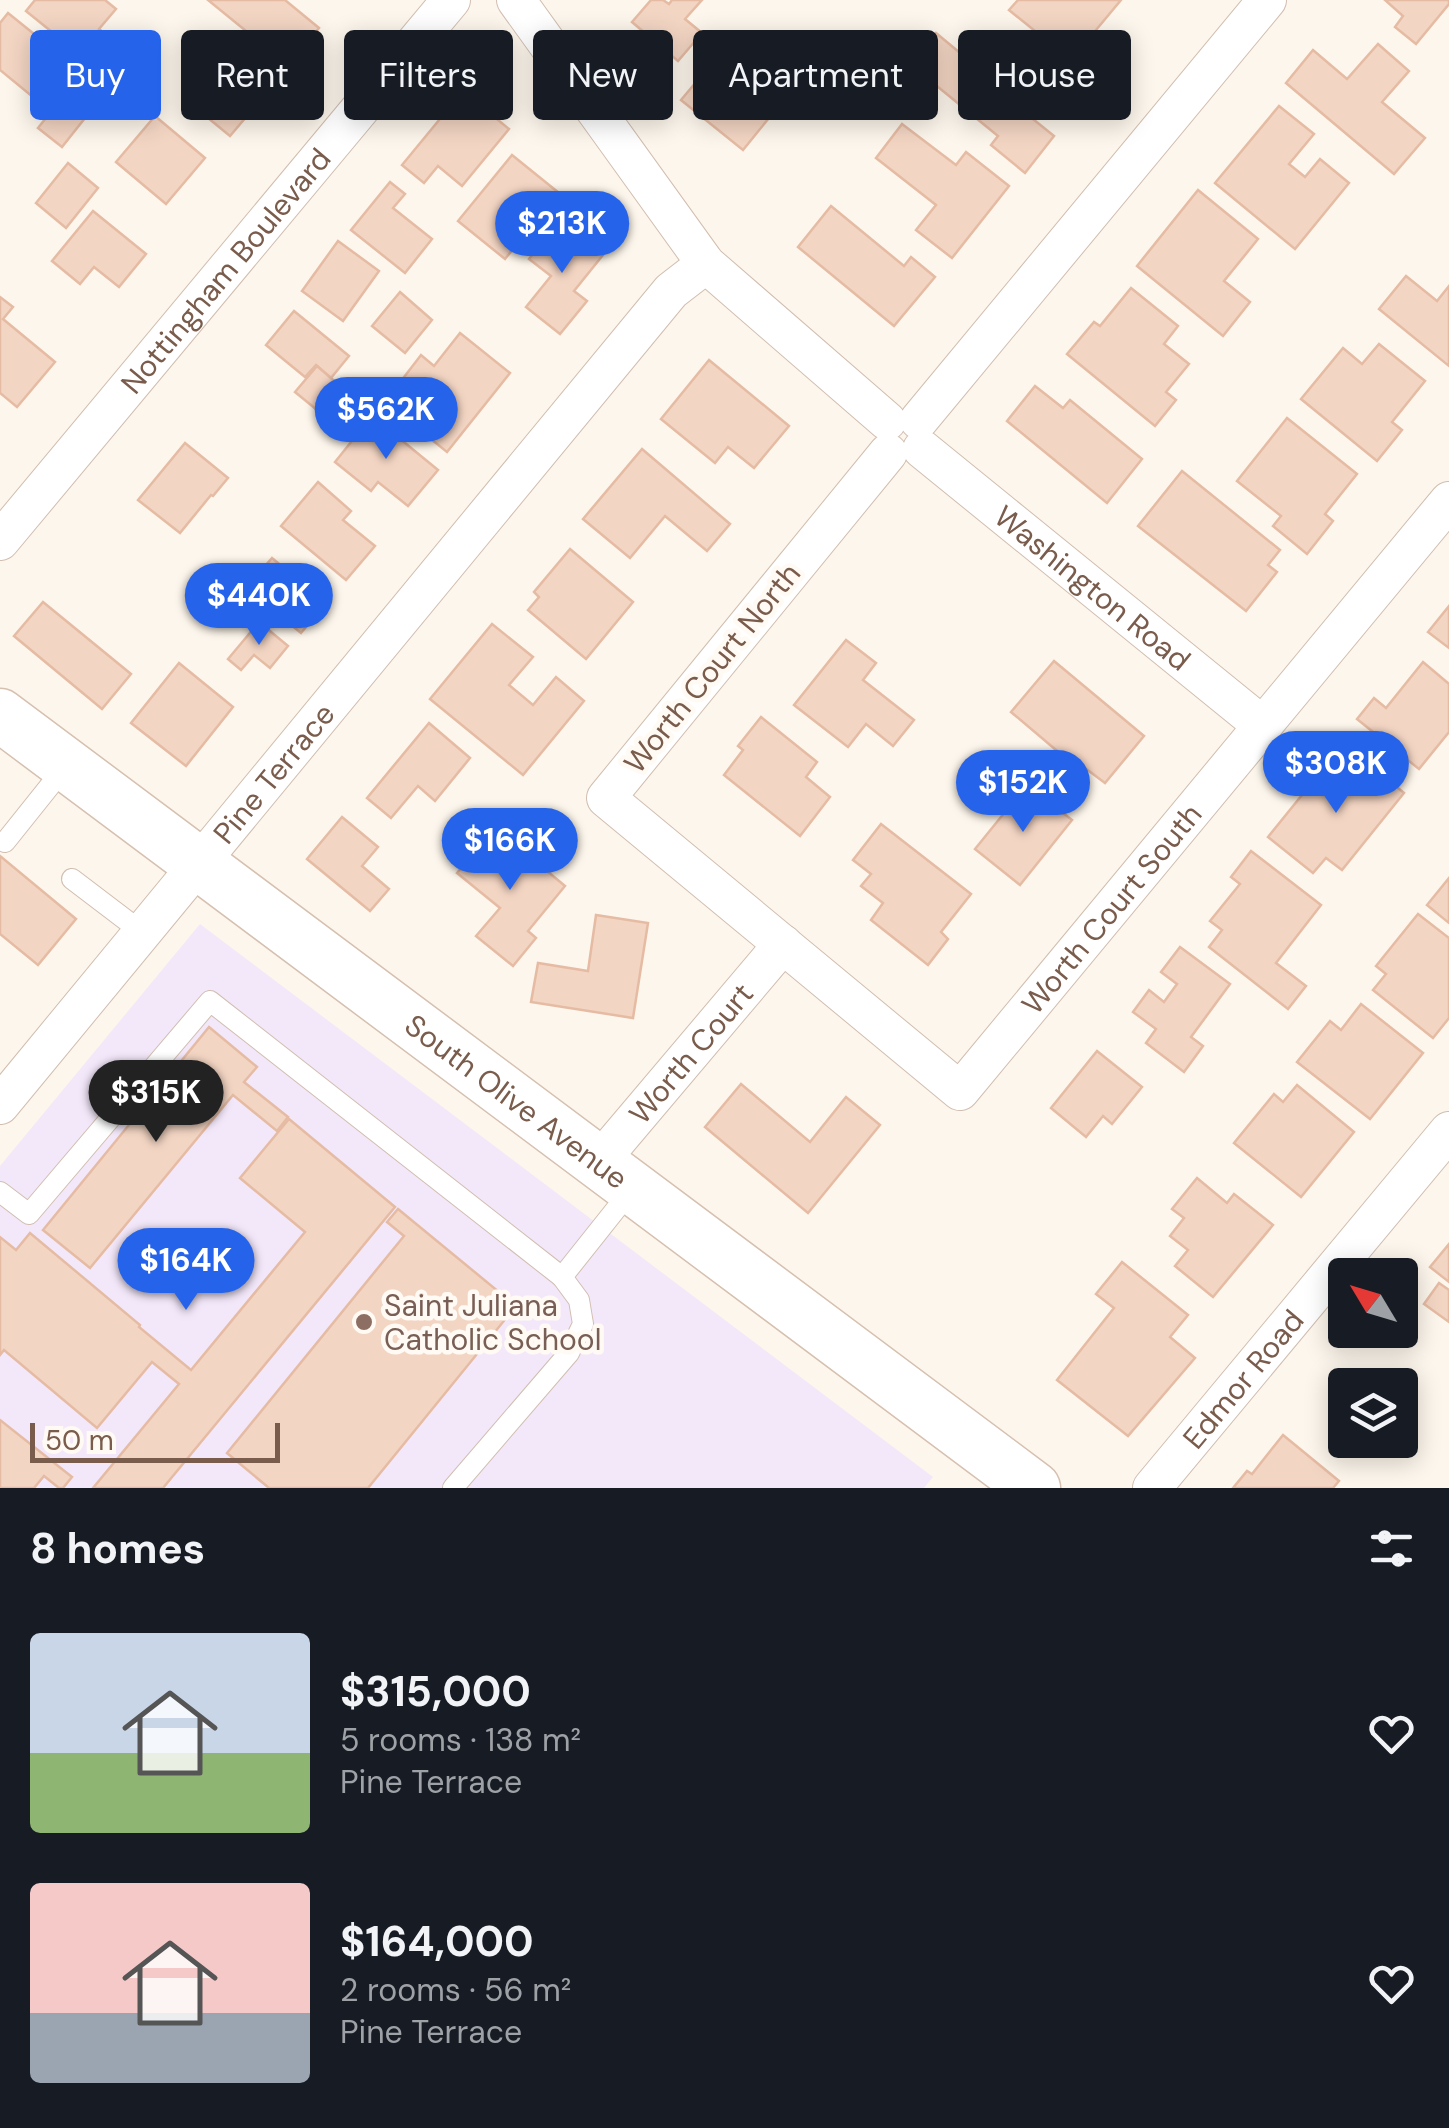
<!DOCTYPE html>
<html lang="en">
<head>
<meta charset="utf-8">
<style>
  :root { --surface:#171b24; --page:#242831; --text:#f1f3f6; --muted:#9ea1a6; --accent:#2563eb }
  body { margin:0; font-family:"DM Sans",sans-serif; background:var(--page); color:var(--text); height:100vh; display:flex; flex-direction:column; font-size:38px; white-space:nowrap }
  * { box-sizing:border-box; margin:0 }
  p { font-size:32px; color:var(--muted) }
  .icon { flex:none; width:55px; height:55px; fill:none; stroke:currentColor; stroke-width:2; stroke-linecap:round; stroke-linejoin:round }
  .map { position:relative; height:1488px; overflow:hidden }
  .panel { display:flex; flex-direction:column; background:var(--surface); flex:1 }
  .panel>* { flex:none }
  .top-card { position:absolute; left:30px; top:30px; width:1390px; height:90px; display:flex; gap:20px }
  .needle { width:65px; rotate:308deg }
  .tools { position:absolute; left:1328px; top:1258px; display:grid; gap:20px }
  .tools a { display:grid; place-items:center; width:90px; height:90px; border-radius:10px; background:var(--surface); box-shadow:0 5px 25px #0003; font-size:50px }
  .scale { position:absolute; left:30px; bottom:25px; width:250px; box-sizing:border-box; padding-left:10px; border:5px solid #7a5c4d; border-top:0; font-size:28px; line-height:35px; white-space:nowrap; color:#7a5c4d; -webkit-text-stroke:8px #fffaf3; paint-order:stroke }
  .price { position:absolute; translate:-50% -85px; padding:0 22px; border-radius:35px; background:var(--accent); color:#fff; font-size:32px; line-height:65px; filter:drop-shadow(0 2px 5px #0008) }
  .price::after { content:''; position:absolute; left:50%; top:60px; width:30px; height:22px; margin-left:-15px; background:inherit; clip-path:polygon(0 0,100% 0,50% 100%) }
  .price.active { background:#222; color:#fff }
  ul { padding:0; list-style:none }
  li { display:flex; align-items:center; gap:30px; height:250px; padding:0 30px }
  li span { display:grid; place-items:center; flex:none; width:280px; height:200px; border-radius:10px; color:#555 }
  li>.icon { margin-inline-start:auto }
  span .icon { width:120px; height:120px; fill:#fffc; stroke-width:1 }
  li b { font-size:42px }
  h2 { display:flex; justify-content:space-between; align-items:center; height:120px; padding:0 30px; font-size:42px }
  .tag { padding:0 35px; border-radius:10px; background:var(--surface); box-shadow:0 5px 25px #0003; font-size:35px; line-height:90px }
  .tag.active { background:var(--accent); color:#fff }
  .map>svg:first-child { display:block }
  .education { fill:#f3e8fa }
  .building { fill:#f3d5c3; stroke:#e6bba3; stroke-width:2.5 }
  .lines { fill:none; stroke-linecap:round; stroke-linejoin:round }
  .lane-casing { stroke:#d1beb0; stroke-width:22 }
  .street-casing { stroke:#d1beb0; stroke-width:40 }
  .secondary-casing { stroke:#d6c0b0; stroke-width:55 }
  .lane { stroke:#fff; stroke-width:20 }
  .street { stroke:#fff; stroke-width:38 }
  .secondary { stroke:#fff; stroke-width:52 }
  .education-dot { fill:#8d6e63; stroke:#fffaf3; stroke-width:4 }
  .labels { text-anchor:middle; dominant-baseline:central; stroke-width:9; stroke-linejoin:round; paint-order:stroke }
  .street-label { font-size:30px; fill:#7a5c4d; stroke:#fffaf3 }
  .education-label { font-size:30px; fill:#785e54; stroke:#fffaf3; text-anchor:start }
</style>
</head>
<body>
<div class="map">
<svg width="1449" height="1488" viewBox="0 0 1449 1488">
  <rect width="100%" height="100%" fill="#fdf6ec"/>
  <!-- education -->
  <path class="education" d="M200 924 933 1477 924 1488H0V1166Z"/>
  <!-- building -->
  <g class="building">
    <path d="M35 0H105L116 9 99 29 114 41 94 66 26 11Z"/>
    <path d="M208 0H285L319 28 289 66Z"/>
    <path d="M651 0H663L669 4 672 0H702L685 19 702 33 678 61 632 22Z"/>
    <path d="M1018 0H1121L1096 30 1117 48 1093 78 1009 10Z"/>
    <path d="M1385 0H1449V4L1416 44 1395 27 1403 16Z"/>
    <path d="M8 13 70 63 39 102 0 70V23Z"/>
    <path d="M738 32 755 46 738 68 757 84 775 62 799 81 743 150 681 100Z"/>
    <path d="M936 33 983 72 1011 37 1055 73 1023 111 1054 136 1025 173 991 145 998 136 910 64Z"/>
    <path d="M1378 44 1409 71 1382 102 1425 138 1394 174 1286 83 1313 50 1347 79Z"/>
    <path d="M213 65 258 103 230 136 185 99Z"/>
    <path d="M69 89 93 108 62 147 38 128Z"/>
    <path d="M463 91 509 129 462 186 438 166 424 183 402 165Z"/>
    <path d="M1279 106 1314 134 1289 164 1305 177 1320 159 1349 183 1295 249 1215 183Z"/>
    <path d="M155 116 205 158 166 204 116 162Z"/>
    <path d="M902 124 956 165 966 152 1009 186 952 258 916 230 936 205 876 158Z"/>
    <path d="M512 155 559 193 505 259 458 221Z"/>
    <path d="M68 163 98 188 66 228 36 203Z"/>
    <path d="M390 182 405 194 393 208 432 239 405 273 351 230Z"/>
    <path d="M1198 190 1258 239 1224 281 1250 302 1223 336 1137 266Z"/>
    <path d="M831 206 904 266 911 257 935 277 894 326 798 247Z"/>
    <path d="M93 211 146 254 119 287 94 267 80 284 52 261Z"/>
    <path d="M560 220 603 255 574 291 587 301 560 334 526 307 551 276 529 259Z"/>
    <path d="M338 241 379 271 343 321 302 291Z"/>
    <path d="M1406 276 1437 301 1449 286V366L1379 309Z"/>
    <path d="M1131 288 1178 326 1164 344 1189 364 1166 392 1176 400 1155 426 1067 354 1094 322 1100 326Z"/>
    <path d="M400 292 432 320 405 353 372 326Z"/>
    <path d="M0 297 13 307 3 319 55 362 17 407 0 393Z"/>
    <path d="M294 311 349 356 331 378 316 365 305 377 266 345Z"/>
    <path d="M460 333 510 373 447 452 405 418 421 397 401 381 421 355 434 366Z"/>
    <path d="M1379 344 1425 381 1392 422 1402 430 1377 461 1301 399 1343 348 1362 364Z"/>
    <path d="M709 360 789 426 754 468 728 447 715 463 661 419Z"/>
    <path d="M317 366 354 398 333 423 295 392Z"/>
    <path d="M1035 386 1063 408 1070 400 1142 459 1107 503 1007 421Z"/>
    <path d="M372 416 438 470 408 506 378 482 371 491 335 462Z"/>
    <path d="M1287 418 1357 474 1325 514 1333 521 1307 554 1273 526 1281 516 1237 481Z"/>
    <path d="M185 443 228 478 213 496 211 495 180 533 138 500Z"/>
    <path d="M642 449 730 524 707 551 665 516 630 558 583 519Z"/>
    <path d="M1182 471 1280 550 1268 565 1277 572 1246 611 1138 526Z"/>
    <path d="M318 482 351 511 343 520 375 546 346 580 281 526Z"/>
    <path d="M570 549 633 602 586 659 528 610 539 597 534 592Z"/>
    <path d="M272 558 326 603 301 633 246 588Z"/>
    <path d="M43 602 131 674 102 709 14 636Z"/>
    <path d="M1449 606V648L1428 632Z"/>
    <path d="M259 622 288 646 270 668 254 655 241 670 228 659Z"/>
    <path d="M492 624 533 657 509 685 533 705 556 677 584 701 523 775 430 699Z"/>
    <path d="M846 640 876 663 863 680 914 720 893 746 866 724 848 747 794 705Z"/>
    <path d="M1054 661 1144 736 1105 783 1085 768 1072 784 1046 762 1056 750 1011 712Z"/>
    <path d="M1423 662 1449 684V732L1419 769 1357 719 1374 698 1386 708Z"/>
    <path d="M179 663 233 707 186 766 131 723Z"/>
    <path d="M761 717 817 762 806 777 830 797 800 836 724 775 743 750 738 746Z"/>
    <path d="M429 723 470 758 435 801 418 786 391 818 367 798Z"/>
    <path d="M1336 760 1355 776 1367 762 1404 793 1342 870 1326 858 1313 873 1268 837 1315 779 1319 782Z"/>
    <path d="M1027 785 1072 820 1020 885 975 849Z"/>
    <path d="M342 817 378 847 362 866 389 889 370 911 307 859Z"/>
    <path d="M881 824 971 894 941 932 948 939 928 965 871 920 883 903 861 886 871 874 853 860Z"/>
    <path d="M494 827 565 886 528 931 536 938 513 966 476 936 500 908 457 873Z"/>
    <path d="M1251 851 1321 905 1276 963 1306 986 1288 1009 1209 947 1222 930 1210 921 1240 884 1231 877Z"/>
    <path d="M0 856 76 919 38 965 0 934Z"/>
    <path d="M1449 878V923L1427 905Z"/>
    <path d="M1418 914 1449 938V1018L1433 1038 1373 990 1386 974 1376 966Z"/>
    <path d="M596 915 648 923 633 1018 531 1002 538 963 588 971Z"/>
    <path d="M1180 947 1230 984 1191 1037 1203 1046 1184 1072 1146 1043 1156 1029 1133 1012 1149 990 1164 1002 1177 984 1161 972Z"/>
    <path d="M1361 1004 1423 1053 1370 1119 1297 1062 1330 1021 1341 1030Z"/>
    <path d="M209 1027 257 1067 244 1082 288 1117 277 1131 233 1095 90 1268 43 1230Z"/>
    <path d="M1097 1051 1142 1087 1112 1124 1103 1116 1086 1137 1051 1108Z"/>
    <path d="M741 1084 810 1142 846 1097 880 1125 808 1213 705 1127Z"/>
    <path d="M1297 1085 1354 1132 1301 1197 1234 1143 1274 1094 1283 1102Z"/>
    <path d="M289 1119 395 1207 163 1488H93L179 1384 152 1362 97 1428 4 1350 0 1355V1237L16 1250 30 1233 140 1325 139 1327 191 1370 305 1232 240 1178Z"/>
    <path d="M1197 1178 1227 1203 1234 1194 1273 1225 1213 1297 1175 1266 1188 1250 1170 1236 1184 1218 1172 1209Z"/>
    <path d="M398 1209 516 1306 368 1488H269L227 1453 404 1236 387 1222Z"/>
    <path d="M1449 1244V1282L1430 1267Z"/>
    <path d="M1122 1262 1188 1315 1170 1337 1195 1358 1128 1436 1057 1380 1114 1308 1096 1294Z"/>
    <path d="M1439 1283 1449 1290V1322L1424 1304Z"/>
    <path d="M0 1420 72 1477 63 1488H59L44 1476 34 1488H0Z"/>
    <path d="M1283 1435 1339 1481 1333 1488H1233L1247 1471 1252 1474Z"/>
  </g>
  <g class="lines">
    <defs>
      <g id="lane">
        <path d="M5 842 65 767"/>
        <path d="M72 879 143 933"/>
        <path d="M0 1192 29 1214 210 1001 562 1277 632 1189"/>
        <path d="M453 1488 569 1353 583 1324 579 1300 562 1277"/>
      </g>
      <g id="street">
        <path d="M516 0 706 264 887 421"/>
        <path d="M919 420 1267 0"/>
        <path id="s1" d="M922 449 1263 726"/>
        <path id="s2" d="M888 453 606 798 960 1091 1449 501"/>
        <path id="s3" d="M0 541 451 0"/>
        <path id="s4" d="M0 1105 671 291 706 264"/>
        <path id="s5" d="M597 1164 783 944"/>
        <path id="s6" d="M1152 1488 1449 1131"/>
      </g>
      <g id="secondary">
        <path id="s7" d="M0 715 1034 1488"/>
      </g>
    </defs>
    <!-- lane casing -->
    <use href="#lane" class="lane-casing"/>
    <!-- street casing -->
    <use href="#street" class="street-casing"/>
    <!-- secondary casing -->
    <use href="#secondary" class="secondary-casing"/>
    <!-- lane -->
    <use href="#lane" class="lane"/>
    <!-- street -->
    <use href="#street" class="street"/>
    <!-- secondary -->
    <use href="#secondary" class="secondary"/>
  </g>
  <!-- markers -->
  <circle class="education-dot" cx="364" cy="1322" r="10"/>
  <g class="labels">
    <!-- street labels -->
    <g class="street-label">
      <text stroke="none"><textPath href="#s3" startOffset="352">Nottingham Boulevard</textPath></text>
      <text stroke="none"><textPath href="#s1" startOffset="220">Washington Road</textPath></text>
      <text transform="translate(712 668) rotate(-51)">Worth Court North</text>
      <text stroke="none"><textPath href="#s4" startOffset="430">Pine Terrace</textPath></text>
      <text stroke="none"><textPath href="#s2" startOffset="1142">Worth Court South</textPath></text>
      <text stroke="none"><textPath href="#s5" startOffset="145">Worth Court</textPath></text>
      <text stroke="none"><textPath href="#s7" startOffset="645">South Olive Avenue</textPath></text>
      <text stroke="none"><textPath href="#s6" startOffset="142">Edmor Road</textPath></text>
    </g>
    <!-- education labels -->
    <g class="education-label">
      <text x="384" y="1305">Saint Juliana<tspan x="384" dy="34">Catholic School</tspan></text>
    </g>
  </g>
</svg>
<div class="tools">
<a><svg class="needle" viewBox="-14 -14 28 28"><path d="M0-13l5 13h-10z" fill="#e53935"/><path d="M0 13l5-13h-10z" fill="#9ea1a6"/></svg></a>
<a><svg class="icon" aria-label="layers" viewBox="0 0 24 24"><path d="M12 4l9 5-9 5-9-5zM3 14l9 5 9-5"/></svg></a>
</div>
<div class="scale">50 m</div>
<b class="price" style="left:562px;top:276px">$213K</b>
<b class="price" style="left:386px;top:462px">$562K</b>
<b class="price" style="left:259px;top:648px">$440K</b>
<b class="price" style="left:1336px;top:816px">$308K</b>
<b class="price" style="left:1023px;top:835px">$152K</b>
<b class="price" style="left:510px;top:893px">$166K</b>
<b class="price active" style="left:156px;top:1145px">$315K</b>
<b class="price" style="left:186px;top:1313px">$164K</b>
<div class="top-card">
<a class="tag active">Buy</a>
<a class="tag">Rent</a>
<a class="tag">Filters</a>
<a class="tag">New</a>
<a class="tag">Apartment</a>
<a class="tag">House</a>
</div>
</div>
<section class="panel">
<h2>8 homes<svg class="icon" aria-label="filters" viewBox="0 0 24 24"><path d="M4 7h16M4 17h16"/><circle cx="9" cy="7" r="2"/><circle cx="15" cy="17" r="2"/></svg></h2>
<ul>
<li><span style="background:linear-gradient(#c9d6e8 60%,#8fb573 0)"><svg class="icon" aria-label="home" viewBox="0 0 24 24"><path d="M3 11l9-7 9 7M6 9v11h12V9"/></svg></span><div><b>$315,000</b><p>5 rooms · 138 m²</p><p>Pine Terrace</p></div><svg class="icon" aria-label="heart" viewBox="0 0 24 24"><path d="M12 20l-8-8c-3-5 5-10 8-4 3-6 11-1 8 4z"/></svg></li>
<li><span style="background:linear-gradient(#f6c9c9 65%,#9aa5b1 0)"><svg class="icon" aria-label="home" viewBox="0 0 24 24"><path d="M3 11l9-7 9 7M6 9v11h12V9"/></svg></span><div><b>$164,000</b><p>2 rooms · 56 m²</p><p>Pine Terrace</p></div><svg class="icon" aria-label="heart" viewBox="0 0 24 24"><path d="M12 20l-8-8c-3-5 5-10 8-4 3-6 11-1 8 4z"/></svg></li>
</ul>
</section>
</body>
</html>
